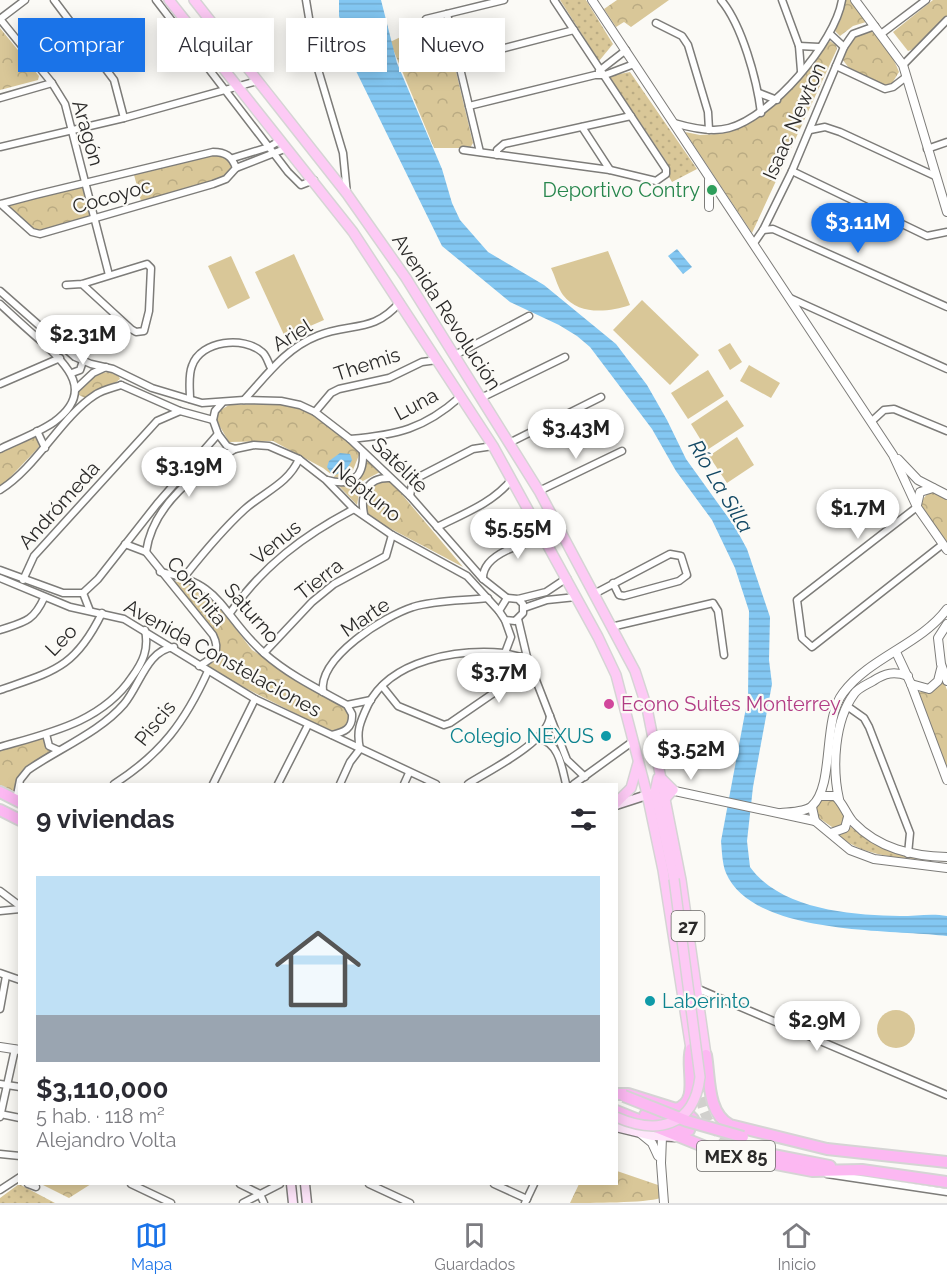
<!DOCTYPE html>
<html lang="es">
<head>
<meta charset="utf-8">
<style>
  :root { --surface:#fff; --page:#f7f7f7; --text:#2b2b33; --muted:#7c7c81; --line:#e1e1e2; --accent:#1a73e8 }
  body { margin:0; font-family:Raleway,sans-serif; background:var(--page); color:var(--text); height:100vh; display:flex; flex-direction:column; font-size:22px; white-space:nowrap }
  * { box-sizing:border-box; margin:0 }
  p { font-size:20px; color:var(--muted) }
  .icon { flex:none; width:33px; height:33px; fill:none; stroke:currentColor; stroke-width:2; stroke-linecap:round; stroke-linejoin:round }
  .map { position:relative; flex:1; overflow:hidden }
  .details { position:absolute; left:18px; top:783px; width:600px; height:402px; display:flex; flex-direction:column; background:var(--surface); border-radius:0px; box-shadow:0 3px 15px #0003 }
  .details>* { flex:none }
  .hud { position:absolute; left:18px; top:18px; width:600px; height:54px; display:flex; gap:12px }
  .price { position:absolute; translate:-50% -51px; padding:0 14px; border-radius:21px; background:#fff; color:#222; font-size:20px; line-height:39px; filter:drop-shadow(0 2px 3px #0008) }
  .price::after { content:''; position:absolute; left:50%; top:36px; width:18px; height:14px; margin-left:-9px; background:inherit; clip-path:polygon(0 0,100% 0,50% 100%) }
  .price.active { background:var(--accent); color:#fff }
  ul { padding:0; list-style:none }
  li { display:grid; align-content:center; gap:12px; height:318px; padding:0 18px }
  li+li { border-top:2px solid var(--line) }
  li span { display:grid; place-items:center; height:186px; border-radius:0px; color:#555 }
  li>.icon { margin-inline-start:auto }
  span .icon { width:108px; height:108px; fill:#fffc; stroke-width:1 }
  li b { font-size:26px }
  h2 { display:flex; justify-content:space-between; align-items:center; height:72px; padding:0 18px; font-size:26px }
  .tag { padding:0 21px; border-radius:0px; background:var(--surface); box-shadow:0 3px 15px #0003; font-size:21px; line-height:54px }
  .tag.active { background:var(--accent); color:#fff }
  .dock { display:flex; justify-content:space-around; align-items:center; height:84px; border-top:2px solid var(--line); background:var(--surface); font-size:16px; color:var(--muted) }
  .dock a { display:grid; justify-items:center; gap:3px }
  .dock .active { color:var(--accent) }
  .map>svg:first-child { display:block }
  .grass { fill:url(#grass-dots) }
  .park { fill:url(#park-crowns) }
  .garden { fill:#d9c798 }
  .water { fill:url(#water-rules) }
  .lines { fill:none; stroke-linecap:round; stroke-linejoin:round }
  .trunk-tunnel { stroke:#d1d0cd; stroke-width:10; stroke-dasharray:10 5; stroke-linecap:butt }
  .minor-casing { stroke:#7d7c79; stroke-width:9 }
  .tertiary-casing { stroke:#7d7c79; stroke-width:10 }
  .secondary-casing { stroke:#7d7c79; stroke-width:11 }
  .primary-casing { stroke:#d5d4d4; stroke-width:12 }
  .trunk-casing { stroke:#d5d4d4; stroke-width:14 }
  .minor { stroke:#fff; stroke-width:6 }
  .tertiary { stroke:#fff; stroke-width:8 }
  .secondary { stroke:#fee5fa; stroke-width:8 }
  .primary { stroke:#fdcaf5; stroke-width:9 }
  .trunk { stroke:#fcb8f2; stroke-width:10 }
  .primary-bridge-casing { stroke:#d5d4d4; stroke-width:12; stroke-linecap:butt }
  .trunk-bridge-casing { stroke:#d5d4d4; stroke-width:14; stroke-linecap:butt }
  .primary-bridge { stroke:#fdcaf5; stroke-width:9 }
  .trunk-bridge { stroke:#fcb8f2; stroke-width:10 }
  .leisure-dot { fill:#2e9e5b; stroke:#fbfaf6; stroke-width:2 }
  .hotel-dot { fill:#d1479c; stroke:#fbfaf6; stroke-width:2 }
  .culture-dot { fill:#0f9aa8; stroke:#fbfaf6; stroke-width:2 }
  .labels { text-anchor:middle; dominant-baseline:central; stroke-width:4.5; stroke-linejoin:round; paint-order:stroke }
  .shield { fill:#fbfaf6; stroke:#696866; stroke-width:1.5 }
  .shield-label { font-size:18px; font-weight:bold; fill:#2b2a29 }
  .street-label { font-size:20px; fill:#2b2a29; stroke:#fbfaf6 }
  .leisure-label { font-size:20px; fill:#27864d; stroke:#fbfaf6; text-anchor:end }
  .hotel-label { font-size:20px; fill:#b23c85; stroke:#fbfaf6; text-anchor:start }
  .culture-label { font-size:20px; fill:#0d838f; stroke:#fbfaf6; text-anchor:end }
  .water-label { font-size:21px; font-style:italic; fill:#124864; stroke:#fbfaf6 }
</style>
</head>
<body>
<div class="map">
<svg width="947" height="1203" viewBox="0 0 947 1203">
  <defs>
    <pattern id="grass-dots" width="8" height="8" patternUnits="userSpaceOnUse" patternTransform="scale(1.5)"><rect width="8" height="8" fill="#d9c798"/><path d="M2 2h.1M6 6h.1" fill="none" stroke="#baab83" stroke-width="1.8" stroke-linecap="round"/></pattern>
    <pattern id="park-crowns" width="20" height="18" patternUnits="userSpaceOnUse" patternTransform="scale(1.5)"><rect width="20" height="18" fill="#d9c798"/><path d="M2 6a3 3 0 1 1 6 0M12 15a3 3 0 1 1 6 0" fill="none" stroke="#baab83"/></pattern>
    <pattern id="water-rules" width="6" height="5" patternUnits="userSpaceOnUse" patternTransform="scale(1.5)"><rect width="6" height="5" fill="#83c7f2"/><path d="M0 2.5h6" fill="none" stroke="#71abd0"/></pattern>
  </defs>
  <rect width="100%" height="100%" fill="#fbfaf6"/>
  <!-- grass -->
  <g class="grass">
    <path d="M560 0H586L613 44 599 61Z"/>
    <path d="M630 72 697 169 672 182 668 175V164L609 76Z"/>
    <path d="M851 827C883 854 906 856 947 859V862C912 858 868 860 839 836Z"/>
    <path d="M19 1184 55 1203H0V1198Z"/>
  </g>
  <!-- park -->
  <g class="park">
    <path d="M617 0H669L631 27 624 22 616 27 604 9Z"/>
    <path d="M844 0H850L866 22 853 26 840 36 835 31 841 19Z"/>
    <path d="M933 0H947V16L916 48 908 51 893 32Z"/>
    <path d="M439 19 444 21 473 143 470 148H434L390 42Z"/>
    <path d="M0 28 39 76 38 80 0 90Z"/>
    <path d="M871 31C885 41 893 57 899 72L891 85H885L849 68 842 59 854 34Z"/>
    <path d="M830 41 836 45 837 49 752 233 685 132 700 135 717 134 734 128 768 109Z"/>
    <path d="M222 152 236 168 226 179 142 205 133 171Z"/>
    <path d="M85 183 94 218 36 234 1 204Z"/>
    <path d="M108 372 118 375 120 379C111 388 95 388 85 398L77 394 95 374Z"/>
    <path d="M290 403 309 412 361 450 353 470 336 478 323 468 273 441 229 442 216 420 219 411 229 405Z"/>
    <path d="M32 437 38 439 39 447 0 488V452Z"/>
    <path d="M363 455 380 472 361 482 357 505 336 483 345 482 357 474Z"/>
    <path d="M389 479 463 567 361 513 360 498 365 486Z"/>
    <path d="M930 491 947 497V544L922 506V500Z"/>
    <path d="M174 581 197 586 207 591 252 650 345 708 349 717 348 725 334 733 202 666 214 659 220 652 219 640Z"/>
    <path d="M943 679 947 690V768L917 692H927Z"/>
    <path d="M44 738 46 747 53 751 21 772 15 792 0 785V751Z"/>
    <path d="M834 796C840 807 848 816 840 827H832L813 814C817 801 820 797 834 796Z"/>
    <path d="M617 1171 658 1185 660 1198C647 1203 588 1203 570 1203L579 1184H616Z"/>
    <path d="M41 1184H91L69 1198Z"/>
  </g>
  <!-- garden -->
  <g class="garden">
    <path d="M608 251 630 305C609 312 579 316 563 295 558 288 555 276 551 268Z"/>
    <path d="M294 254 324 320 285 337 255 272Z"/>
    <path d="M231 256 250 298 228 309 208 266Z"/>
    <path d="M642 300 699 355 670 385 613 330Z"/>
    <path d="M730 343 742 362 730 370 718 350Z"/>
    <path d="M749 365 780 383 771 398 740 381Z"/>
    <path d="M708 370 724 396 688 419 671 393Z"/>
    <path d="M727 400 744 426 707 450 691 424Z"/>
    <path d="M737 437 754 465 727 483 709 456Z"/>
    <circle cx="896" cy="1029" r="19"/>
  </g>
  <!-- water -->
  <g class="water">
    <path d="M339 0H381L397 63 442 169 452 203 460 220 488 252 544 285 616 344 647 385 667 420 686 459 735 527 747 549 770 617 769 660 772 684 753 787 747 841 750 867C781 910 852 915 900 916 916 916 932 913 947 916V936C891 929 753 936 726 873 722 863 722 851 721 841L748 697 749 611 735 568 712 520 676 471 652 429 590 347 577 336 559 325 510 302 442 246 356 71 339 16Z"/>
    <path d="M677 249 692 267 683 274 668 256Z"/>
    <path d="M340 453 350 454 352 460 347 469 333 476 327 467 329 461Z"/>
  </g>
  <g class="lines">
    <!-- trunk-tunnel -->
    <path class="trunk-tunnel" d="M697 1083C704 1120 711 1136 748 1150"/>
    <defs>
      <g id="minor">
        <path d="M25 0 0 19 52 83 65 104 109 275"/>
        <path d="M54 0 114 80 124 118"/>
        <path d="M156 0 288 172 301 185 314 180"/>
        <path d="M306 0 317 66 343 153 347 194"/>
        <path d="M721 0C742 25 757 80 761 113"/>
        <path d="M782 0 799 46 801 71"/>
        <path d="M447 14 480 152"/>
        <path d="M426 19 504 0"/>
        <path d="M656 23 682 36 688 45 708 112 709 130"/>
        <path d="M830 34 844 47"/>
        <path d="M881 34 926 0"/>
        <path d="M799 46 819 47"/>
        <path d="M458 60 574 30"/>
        <path d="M903 65 947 20"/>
        <path d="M836 66 885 89 893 87 906 77"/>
        <path d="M599 71 626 50"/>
        <path d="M759 93 777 100"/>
        <path d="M0 98 52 83"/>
        <path d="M469 106 595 75H605L634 64"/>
        <path d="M674 123C691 128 712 133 729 128 771 117 835 43 842 0"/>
        <path d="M582 127 610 170"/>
        <path d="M810 130 825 127 840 132 935 176"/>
        <path d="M0 147 124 118 257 81"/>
        <path d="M927 149 947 142"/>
        <path d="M463 150 610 170 656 181 666 174V169L554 0"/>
        <path d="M497 155V150L504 144 631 116"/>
        <path d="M233 158 269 147 281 140"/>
        <path d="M236 168 287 148"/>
        <path d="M792 171 927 236 947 232"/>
        <path d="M0 204H1L35 195 213 152C225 152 232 156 236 168L226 179 213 184 40 234 32 232 1 204"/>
        <path d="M763 230 773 229 947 307"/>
        <path d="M754 243 763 230 792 171 844 47 853 34 875 26"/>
        <path d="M66 285 82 284 147 264 151 268 149 311 144 331 136 332 131 329 82 284"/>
        <path d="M0 291 75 357 91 364 113 369 152 388 202 403 244 400 281 401 300 405 315 412 350 439 410 496 483 579 507 598"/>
        <path d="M790 298 947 369"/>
        <path d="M0 304C14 317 27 329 41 341 68 366 95 392 54 422 38 433 18 440 0 449"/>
        <path d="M455 355 529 316"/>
        <path d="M72 373 80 370 83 361"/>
        <path d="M0 384 60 358"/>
        <path d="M121 385 180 411 213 420"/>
        <path d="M76 389 93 373 106 367"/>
        <path d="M481 398 565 357"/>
        <path d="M190 399C190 389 188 376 192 366 201 340 244 336 262 352 267 356 268 363 271 368"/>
        <path d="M244 400C266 376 286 348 317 336 350 322 373 334 400 302"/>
        <path d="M222 403 215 411 213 420 218 434 227 446 235 449 254 445 269 446 299 459 326 480 354 509 392 535 467 576 499 611"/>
        <path d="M315 412 331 393 339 389 389 378 422 362 437 360"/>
        <path d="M872 421 884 410 894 409 947 431"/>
        <path d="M37 431 45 448"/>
        <path d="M350 439C397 435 424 429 460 397"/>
        <path d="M509 443 601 397"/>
        <path d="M327 480C351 487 364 478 363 453"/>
        <path d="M0 490C37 467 61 417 95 395 102 390 112 388 121 385"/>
        <path d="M539 491 622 451"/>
        <path d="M410 496 412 484 415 479 473 449 493 446"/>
        <path d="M917 507 797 600 802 638 812 647 943 544"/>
        <path d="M364 514C360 494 367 477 390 478"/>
        <path d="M437 527C463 514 493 503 512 479"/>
        <path d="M125 544 146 552 213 635C221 651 214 658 199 666"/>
        <path d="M146 552C153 504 196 473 235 449"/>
        <path d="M0 570 63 593H83L98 579 157 504 218 434"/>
        <path d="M160 572C225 583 221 616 265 654 289 675 318 689 347 705L352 714C353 729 344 732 332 735"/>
        <path d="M185 576C204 552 222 530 245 509 264 492 288 484 299 459"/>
        <path d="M0 578 70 607 124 619 255 699 436 784"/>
        <path d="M483 579C482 553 525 543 546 538"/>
        <path d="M23 580 34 556 157 421 180 411"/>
        <path d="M83 593 90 611"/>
        <path d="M594 594 670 554 681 556 687 575 679 581 624 596 619 595 613 583"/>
        <path d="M518 599 523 604V613L515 621 505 620 499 611 507 598 518 599 546 592 567 578"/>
        <path d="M524 608 547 600 576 597"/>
        <path d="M230 613C263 566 304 535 354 509"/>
        <path d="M518 619 527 657 567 760 585 777"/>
        <path d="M505 620 511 637 505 653"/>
        <path d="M611 627 713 603 718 611 724 655"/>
        <path d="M0 630C24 622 33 622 44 598"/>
        <path d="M264 653 312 602 334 584 386 556 392 535"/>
        <path d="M382 686 398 706 444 725 450 723 514 679 519 673 521 657"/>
        <path d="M0 690C54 671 75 668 102 613"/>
        <path d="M323 692C318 657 385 616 413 607 437 600 463 601 488 598"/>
        <path d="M347 705 371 700"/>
        <path d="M847 706 864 718 869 727 910 833 908 854"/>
        <path d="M46 734 49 746 58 750"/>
        <path d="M539 739C559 742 562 768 566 784"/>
        <path d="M0 747C49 733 102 722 132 677 143 662 149 649 145 630"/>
        <path d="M114 784C161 754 185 722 208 671"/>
        <path d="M213 784 255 699"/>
        <path d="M278 784 308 725"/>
        <path d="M340 784 350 762 360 749C356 731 360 722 368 705 391 659 458 649 504 653 512 654 519 658 527 657"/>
        <path d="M404 784 409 773"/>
        <path d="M468 784C490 770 548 742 550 716"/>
        <path d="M574 784 632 742"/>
        <path d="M16 800 20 780 28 770C58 749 100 732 124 704 140 685 147 650 174 647"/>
        <path d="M0 891 20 906"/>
        <path d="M0 911 20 909"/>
        <path d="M0 973 20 980"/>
        <path d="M696 988 947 1095"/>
        <path d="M0 1009 6 976"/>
        <path d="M0 1084 20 1087"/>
        <path d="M0 1114 20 1118"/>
        <path d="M0 1117 15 1049"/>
        <path d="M0 1154 20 1156"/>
        <path d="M827 1174 947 1192"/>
        <path d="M28 1184 36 1187"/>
        <path d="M131 1184 171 1203"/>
        <path d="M240 1184 260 1194 264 1203"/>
        <path d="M369 1184 410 1203"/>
        <path d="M494 1184 527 1199"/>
        <path d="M0 1190 20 1177"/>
        <path d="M243 1203 280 1184"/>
        <path d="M525 1203 534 1184"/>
      </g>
      <g id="tertiary">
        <path d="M592 0 893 455 917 507 947 550"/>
        <path d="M855 0 903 65 947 212"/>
        <path d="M709 207V180"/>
        <path d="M898 459 918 480 947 495"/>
        <path d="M917 505 920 492 933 488"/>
        <path d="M947 624 938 638 941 664 947 681"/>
        <path d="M896 652 911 684 947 780"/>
        <path d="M911 684 929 689 938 681 941 669"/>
        <path d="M670 790 815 821"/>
        <path d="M822 796H835C843 803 846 814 853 822 879 849 912 856 947 857"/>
        <path d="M839 799C832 768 834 721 854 694 858 688 866 685 873 681 885 673 894 671 908 676"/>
        <path d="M812 807 815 821 850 850 874 859 947 868"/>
        <path d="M781 813C789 812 806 812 812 806 835 785 822 720 843 693 870 657 920 645 947 609"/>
        <path d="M831 833 845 828 848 817"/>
        <path d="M0 1047 20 1050"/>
        <path d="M641 1134 652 1143 658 1156"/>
        <path d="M662 1137 661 1163 664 1203"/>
      </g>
      <g id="secondary">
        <path d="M616 805 653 793"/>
        <path d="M616 1127 653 1136 675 1137"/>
        <path d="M291 1184 293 1203"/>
        <path d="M305 1184 307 1203"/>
      </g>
      <g id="primary">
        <path d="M169 0 353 232 493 446 598 637 616 675 647 794 663 870 691 1049"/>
        <path d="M194 0 347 194 406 278 539 491 635 671 647 708 681 880 706 1055"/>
        <path d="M658 778 655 792 674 879"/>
        <path d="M661 778 673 790 663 801"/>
        <path d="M616 803 631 788 638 763"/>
      </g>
      <g id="trunk">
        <path d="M0 792 20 802"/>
        <path d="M0 810 20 820"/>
        <path d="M706 1055C710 1078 707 1113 730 1125L827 1149 947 1162"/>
        <path d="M618 1094H628L676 1109C701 1102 685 1067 691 1049"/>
        <path d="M616 1111 713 1150 739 1157 812 1171 862 1170 947 1182"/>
        <path d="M645 1115 681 1130H689L693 1119 686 1112 677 1109"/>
        <path d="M748 1150 830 1166"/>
      </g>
    </defs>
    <!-- minor casing -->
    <use href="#minor" class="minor-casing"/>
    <!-- tertiary casing -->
    <use href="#tertiary" class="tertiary-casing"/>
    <!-- secondary casing -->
    <use href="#secondary" class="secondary-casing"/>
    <!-- primary casing -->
    <use href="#primary" class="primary-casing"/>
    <!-- trunk casing -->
    <use href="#trunk" class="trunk-casing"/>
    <!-- minor -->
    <use href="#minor" class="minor"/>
    <!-- tertiary -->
    <use href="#tertiary" class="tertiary"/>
    <!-- secondary -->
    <use href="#secondary" class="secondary"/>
    <!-- primary -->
    <use href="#primary" class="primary"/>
    <!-- trunk -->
    <use href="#trunk" class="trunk"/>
    <defs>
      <path id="primary-bridge" d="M616 1117C657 1135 694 1127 700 1077L674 879"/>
      <path id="trunk-bridge" d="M624 1096 687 1121 743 1137"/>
    </defs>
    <!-- primary-bridge casing -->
    <use href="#primary-bridge" class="primary-bridge-casing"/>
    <!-- trunk-bridge casing -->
    <use href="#trunk-bridge" class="trunk-bridge-casing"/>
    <!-- primary-bridge -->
    <use href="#primary-bridge" class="primary-bridge"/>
    <!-- trunk-bridge -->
    <use href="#trunk-bridge" class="trunk-bridge"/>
  </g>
  <!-- markers -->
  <circle class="leisure-dot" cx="712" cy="190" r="6"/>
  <circle class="hotel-dot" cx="609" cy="704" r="6"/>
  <g class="culture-dot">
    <circle cx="606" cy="736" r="6"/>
    <circle cx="650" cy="1001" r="6"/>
  </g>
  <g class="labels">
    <!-- shield labels -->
    <g class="shield">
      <rect x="671.5" y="911" width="33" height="30" rx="4.5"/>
      <rect x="697" y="1141" width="78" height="30" rx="4.5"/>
    </g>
    <g class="shield-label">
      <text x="688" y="926">27</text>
      <text x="736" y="1156">MEX 85</text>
    </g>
    <!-- street labels -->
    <g class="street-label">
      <text transform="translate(794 121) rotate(-66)">Isaac Newton</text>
      <text transform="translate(88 133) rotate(74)">Aragón</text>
      <text transform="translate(112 196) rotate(-16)">Cocoyoc</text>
      <text transform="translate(447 312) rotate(57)">Avenida Revolución</text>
      <text transform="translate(292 335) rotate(-32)">Ariel</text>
      <text transform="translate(367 364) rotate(-18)">Themis</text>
      <text transform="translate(416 404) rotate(-28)">Luna</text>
      <text transform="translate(400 465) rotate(44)">Satélite</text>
      <text transform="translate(367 492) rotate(39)">Neptuno</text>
      <text transform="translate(59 505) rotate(-48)">Andrómeda</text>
      <text transform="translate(276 542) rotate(-39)">Venus</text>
      <text transform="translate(319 579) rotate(-38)">Tierra</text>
      <text transform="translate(197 591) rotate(51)">Conchita</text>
      <text transform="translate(252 613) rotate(49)">Saturno</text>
      <text transform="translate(365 617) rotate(-34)">Marte</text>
      <text transform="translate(61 640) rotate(-46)">Leo</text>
      <text transform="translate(223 658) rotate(29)">Avenida Constelaciones</text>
      <text transform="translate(155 723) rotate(-51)">Piscis</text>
    </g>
    <!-- leisure labels -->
    <g class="leisure-label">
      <text x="700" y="190">Deportivo Contry</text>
    </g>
    <!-- hotel labels -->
    <g class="hotel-label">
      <text x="621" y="704">Econo Suites Monterrey</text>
    </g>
    <!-- culture labels -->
    <g class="culture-label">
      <text x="594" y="736">Colegio NEXUS</text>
      <text x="662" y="1001" text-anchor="start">Laberinto</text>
    </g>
    <!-- water labels -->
    <g class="water-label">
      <text transform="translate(721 486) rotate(59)">Río La Silla</text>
    </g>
  </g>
</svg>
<b class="price active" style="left:858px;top:254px">$3.11M</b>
<b class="price" style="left:83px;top:366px">$2.31M</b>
<b class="price" style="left:576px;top:460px">$3.43M</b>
<b class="price" style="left:189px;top:498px">$3.19M</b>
<b class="price" style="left:858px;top:540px">$1.7M</b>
<b class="price" style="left:518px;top:560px">$5.55M</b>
<b class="price" style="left:499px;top:704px">$3.7M</b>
<b class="price" style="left:691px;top:781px">$3.52M</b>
<b class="price" style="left:817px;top:1052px">$2.9M</b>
<div class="hud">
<a class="tag active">Comprar</a>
<a class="tag">Alquilar</a>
<a class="tag">Filtros</a>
<a class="tag">Nuevo</a>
</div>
<section class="details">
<h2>9 viviendas<svg class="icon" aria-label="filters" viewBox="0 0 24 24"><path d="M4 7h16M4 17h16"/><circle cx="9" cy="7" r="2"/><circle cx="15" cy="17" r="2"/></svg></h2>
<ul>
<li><span style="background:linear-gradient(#bfe0f5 75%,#9aa5b1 0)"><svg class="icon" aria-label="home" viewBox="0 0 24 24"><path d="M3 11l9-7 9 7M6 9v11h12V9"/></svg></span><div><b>$3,110,000</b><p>5 hab. · 118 m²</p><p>Alejandro Volta</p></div></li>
</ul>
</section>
</div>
<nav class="dock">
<a class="active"><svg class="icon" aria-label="map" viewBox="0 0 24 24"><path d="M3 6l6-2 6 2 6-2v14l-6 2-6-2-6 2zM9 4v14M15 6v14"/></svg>Mapa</a>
<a><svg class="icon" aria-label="saved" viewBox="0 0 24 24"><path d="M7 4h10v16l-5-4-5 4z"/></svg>Guardados</a>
<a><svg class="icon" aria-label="home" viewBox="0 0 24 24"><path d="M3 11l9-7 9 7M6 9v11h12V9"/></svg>Inicio</a>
</nav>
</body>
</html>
